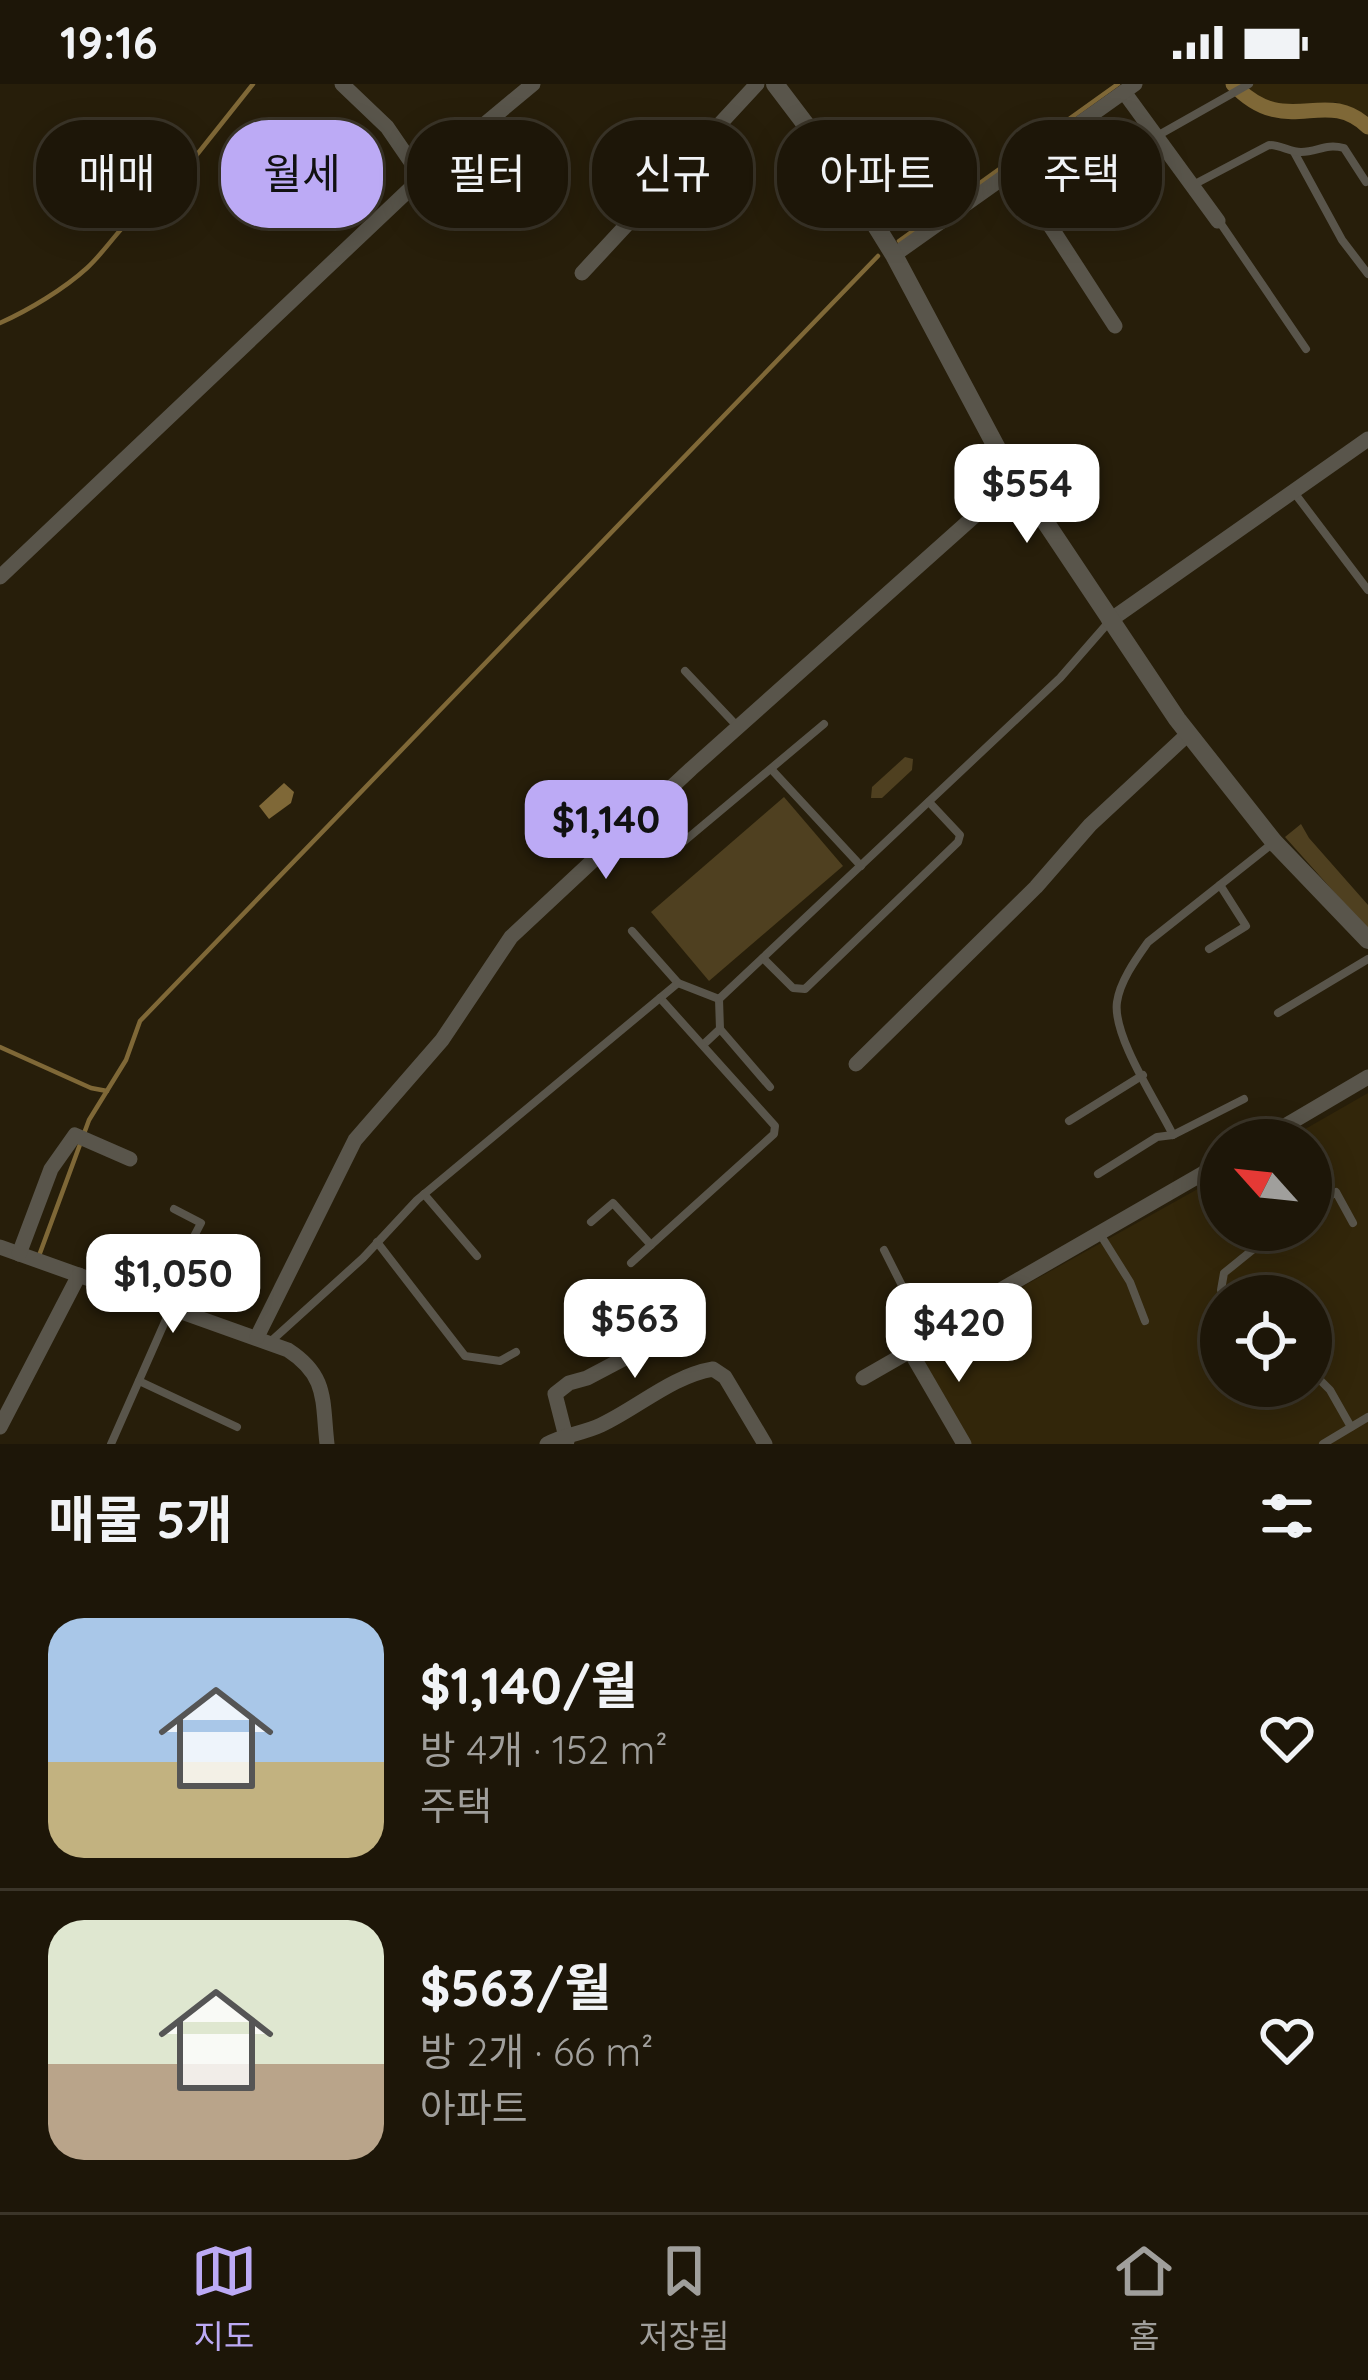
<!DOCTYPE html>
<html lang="ko">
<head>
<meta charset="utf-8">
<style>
  :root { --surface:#1d1608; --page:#2a2316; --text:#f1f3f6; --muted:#a09f9c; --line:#3b3529; --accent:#bcaaf5 }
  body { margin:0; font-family:Quicksand,"Noto Sans KR",sans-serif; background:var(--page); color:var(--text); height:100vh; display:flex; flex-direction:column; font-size:45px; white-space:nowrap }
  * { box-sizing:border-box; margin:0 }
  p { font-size:39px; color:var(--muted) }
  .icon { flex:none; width:66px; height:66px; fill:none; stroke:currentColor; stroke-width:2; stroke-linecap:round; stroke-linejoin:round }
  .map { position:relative; height:1360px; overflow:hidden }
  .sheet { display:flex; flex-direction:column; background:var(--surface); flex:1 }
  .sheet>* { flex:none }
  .banner { position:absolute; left:36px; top:36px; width:1296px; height:108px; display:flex; gap:24px }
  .needle { width:78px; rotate:297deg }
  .buttons { position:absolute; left:1200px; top:1035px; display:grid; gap:24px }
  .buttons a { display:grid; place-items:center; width:132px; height:132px; border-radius:50%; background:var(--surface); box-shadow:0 6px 30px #0003,0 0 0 3px var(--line); font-size:60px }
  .price { position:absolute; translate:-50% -102px; padding:0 27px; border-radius:24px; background:#fff; color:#222; font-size:39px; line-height:78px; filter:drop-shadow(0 3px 6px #0008) }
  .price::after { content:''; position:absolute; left:50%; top:72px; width:36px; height:27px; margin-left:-18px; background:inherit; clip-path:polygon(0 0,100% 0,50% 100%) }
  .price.on { background:var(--accent); color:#111 }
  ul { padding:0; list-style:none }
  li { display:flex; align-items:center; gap:36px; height:300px; padding:0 48px }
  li+li { border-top:3px solid var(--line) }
  li span { display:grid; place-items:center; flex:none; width:336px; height:240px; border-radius:36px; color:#555 }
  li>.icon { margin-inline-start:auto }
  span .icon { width:144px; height:144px; fill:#fffc; stroke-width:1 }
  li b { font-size:51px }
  h2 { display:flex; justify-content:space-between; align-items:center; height:144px; padding:0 48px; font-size:51px }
  .tag { padding:0 42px; border-radius:48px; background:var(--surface); box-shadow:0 6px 30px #0003,0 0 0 3px var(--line); font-size:42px; line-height:108px }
  .tag.on { background:var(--accent); color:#111 }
  .status { display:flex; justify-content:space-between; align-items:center; height:84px; padding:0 60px; background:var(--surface); direction:ltr }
  .status svg { height:33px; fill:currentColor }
  .tabs { display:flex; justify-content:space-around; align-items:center; height:168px; border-top:3px solid var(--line); background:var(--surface); font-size:33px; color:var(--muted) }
  .tabs a { display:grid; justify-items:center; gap:6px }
  .tabs .on { color:var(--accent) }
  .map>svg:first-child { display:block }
  .built { fill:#32260a; fill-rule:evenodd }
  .green { fill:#4f4020 }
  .water { fill:#7f6837 }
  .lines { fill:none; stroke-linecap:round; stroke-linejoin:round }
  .stream { stroke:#7f6837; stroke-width:4.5 }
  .canal { stroke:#7f6837; stroke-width:15 }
  .service { stroke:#59554b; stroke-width:8 }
  .minor { stroke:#59554b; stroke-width:15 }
  .tertiary { stroke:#59554b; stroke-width:18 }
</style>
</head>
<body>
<div class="status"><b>19:16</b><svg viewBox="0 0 49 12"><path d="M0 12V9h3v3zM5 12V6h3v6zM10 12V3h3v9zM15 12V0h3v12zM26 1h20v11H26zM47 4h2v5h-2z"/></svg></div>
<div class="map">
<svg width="1368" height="1360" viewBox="0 0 1368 1360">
  <rect width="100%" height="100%" fill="#271e0a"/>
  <!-- built -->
  <g class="built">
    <path d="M1244 0H1368V34L1336 18 1281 21 1260 17Z"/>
    <path d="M1368 1009V1360H968L919 1278 920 1266 927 1256 1221 1092V1146H1311V1056H1286ZM1221 1212H1311V1302H1221Z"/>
  </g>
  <!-- green -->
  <g class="green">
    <path d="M905 673 913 675 912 686 882 714H871L872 703Z"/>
    <path d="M784 713 843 782 709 897 651 828Z"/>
    <path d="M1301 740 1309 754 1368 821V846L1285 753Z"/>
  </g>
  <!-- water -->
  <path class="water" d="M284 699 294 708 291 719 269 735 259 722Z"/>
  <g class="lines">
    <!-- stream -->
    <g class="stream">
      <path d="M899 157 1118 0"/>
      <path d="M0 239C29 226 64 205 87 184 114 159 133 120 168 107L253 0"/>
      <path d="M0 963 91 1004 107 1007"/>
      <path d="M40 1169 89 1036 126 976 140 937 878 172"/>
    </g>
    <!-- canal -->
    <path class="canal" d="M1233 0C1287 57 1324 1 1368 43"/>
    <!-- service -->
    <g class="service">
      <path d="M1157 52 1249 0"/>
      <path d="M1294 68 1342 156 1368 190"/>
      <path d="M1193 101 1269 61C1281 61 1290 68 1301 68 1318 68 1325 59 1344 64L1366 98"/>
      <path d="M1219 137 1306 265"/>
      <path d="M1293 407 1368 506"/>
      <path d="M685 587 737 642"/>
      <path d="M772 686 861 782"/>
      <path d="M667 741 682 759 824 640"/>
      <path d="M632 847 678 899"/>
      <path d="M1209 865 1246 842 1220 801"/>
      <path d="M763 874 793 904 805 905 958 758 960 751 929 718"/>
      <path d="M1278 929 1368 875"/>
      <path d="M720 945 770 1003"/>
      <path d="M704 960 720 945 719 915"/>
      <path d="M1069 1037 1143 991"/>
      <path d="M1173 1051C1158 1020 1112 952 1117 918 1120 897 1136 875 1148 858L1273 759"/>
      <path d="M1098 1090 1157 1053 1173 1051 1244 1015"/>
      <path d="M424 1110 477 1172"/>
      <path d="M1311 1125 1336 1108 1353 1139"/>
      <path d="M591 1138 613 1119 651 1161"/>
      <path d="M1100 1150 1130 1198 1145 1237"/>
      <path d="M377 1158 465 1272 500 1277 516 1268"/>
      <path d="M884 1166 925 1247"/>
      <path d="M631 1179 774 1050 775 1042 660 914"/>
      <path d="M1224 1212 1221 1206 1224 1189 1277 1146"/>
      <path d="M159 1219 201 1139 174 1125"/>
      <path d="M269 1259 363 1174 417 1116 678 899 719 915 1060 594 1108 539"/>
      <path d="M1311 1287 1330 1306 1351 1343"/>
      <path d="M139 1297 237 1343"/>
      <path d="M111 1360 171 1224"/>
      <path d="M1323 1360 1368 1333"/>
    </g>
    <!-- minor -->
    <g class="minor">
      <path d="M342 0 387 43 422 94"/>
      <path d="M1124 8 1218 137"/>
      <path d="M1014 86 1115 242"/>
      <path d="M894 171 1135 0"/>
      <path d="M582 189 757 0"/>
      <path d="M0 493 432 84 533 0"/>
      <path d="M1109 537 1368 355"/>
      <path d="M856 980 1036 803 1090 741 1188 650"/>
      <path d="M1261 1056 1368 993"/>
      <path d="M0 1163 288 1266C328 1292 322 1316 327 1360"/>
      <path d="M19 1170 51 1085 75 1051 130 1075"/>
      <path d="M257 1253 355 1056 442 956 511 853 691 685 1016 395"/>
      <path d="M910 1267 964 1360"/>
      <path d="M863 1294 910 1267 926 1249 1221 1079"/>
      <path d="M0 1343 79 1191"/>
      <path d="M567 1357 555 1310 569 1299 587 1294 697 1236"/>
      <path d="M547 1360C565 1350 582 1350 601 1341 639 1323 672 1292 713 1285L725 1293 765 1360"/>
    </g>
    <!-- tertiary -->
    <path class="tertiary" d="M775 0 847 95 894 171 1000 370 1177 635 1274 758 1368 856"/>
  </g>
</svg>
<div class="buttons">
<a><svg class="needle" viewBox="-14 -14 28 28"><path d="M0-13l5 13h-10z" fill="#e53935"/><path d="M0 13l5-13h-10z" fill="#a09f9c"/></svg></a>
<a><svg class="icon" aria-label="locate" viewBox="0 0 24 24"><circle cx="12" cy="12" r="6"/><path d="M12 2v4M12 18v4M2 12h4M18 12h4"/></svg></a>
</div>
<b class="price" style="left:1027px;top:462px">$554</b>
<b class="price on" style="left:606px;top:798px">$1,140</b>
<b class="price" style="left:173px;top:1252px">$1,050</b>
<b class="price" style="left:635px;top:1297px">$563</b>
<b class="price" style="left:959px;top:1301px">$420</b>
<div class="banner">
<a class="tag">매매</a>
<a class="tag on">월세</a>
<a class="tag">필터</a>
<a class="tag">신규</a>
<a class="tag">아파트</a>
<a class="tag">주택</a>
</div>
</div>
<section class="sheet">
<h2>매물 5개<svg class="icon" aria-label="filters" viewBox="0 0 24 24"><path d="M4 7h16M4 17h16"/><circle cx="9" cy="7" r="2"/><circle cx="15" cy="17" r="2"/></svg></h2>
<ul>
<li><span style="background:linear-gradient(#a9c7e8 60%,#c2b280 0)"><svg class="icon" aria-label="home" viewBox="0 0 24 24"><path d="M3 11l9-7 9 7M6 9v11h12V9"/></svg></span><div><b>$1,140/월</b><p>방 4개 · 152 m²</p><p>주택</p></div><svg class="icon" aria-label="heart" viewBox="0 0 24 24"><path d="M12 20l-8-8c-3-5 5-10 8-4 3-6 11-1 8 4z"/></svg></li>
<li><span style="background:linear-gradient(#dfe7d0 60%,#b9a48a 0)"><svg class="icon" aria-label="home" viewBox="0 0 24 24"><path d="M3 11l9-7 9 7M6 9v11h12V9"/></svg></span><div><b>$563/월</b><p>방 2개 · 66 m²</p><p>아파트</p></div><svg class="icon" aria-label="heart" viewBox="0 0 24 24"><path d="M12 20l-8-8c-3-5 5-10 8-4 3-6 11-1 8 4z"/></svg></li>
</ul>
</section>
<nav class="tabs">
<a class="on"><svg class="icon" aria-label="map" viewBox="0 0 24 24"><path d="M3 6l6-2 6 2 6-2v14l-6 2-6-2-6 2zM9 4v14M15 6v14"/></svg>지도</a>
<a><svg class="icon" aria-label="saved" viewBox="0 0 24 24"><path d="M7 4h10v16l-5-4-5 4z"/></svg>저장됨</a>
<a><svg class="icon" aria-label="home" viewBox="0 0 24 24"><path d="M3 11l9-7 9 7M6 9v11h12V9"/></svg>홈</a>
</nav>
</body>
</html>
